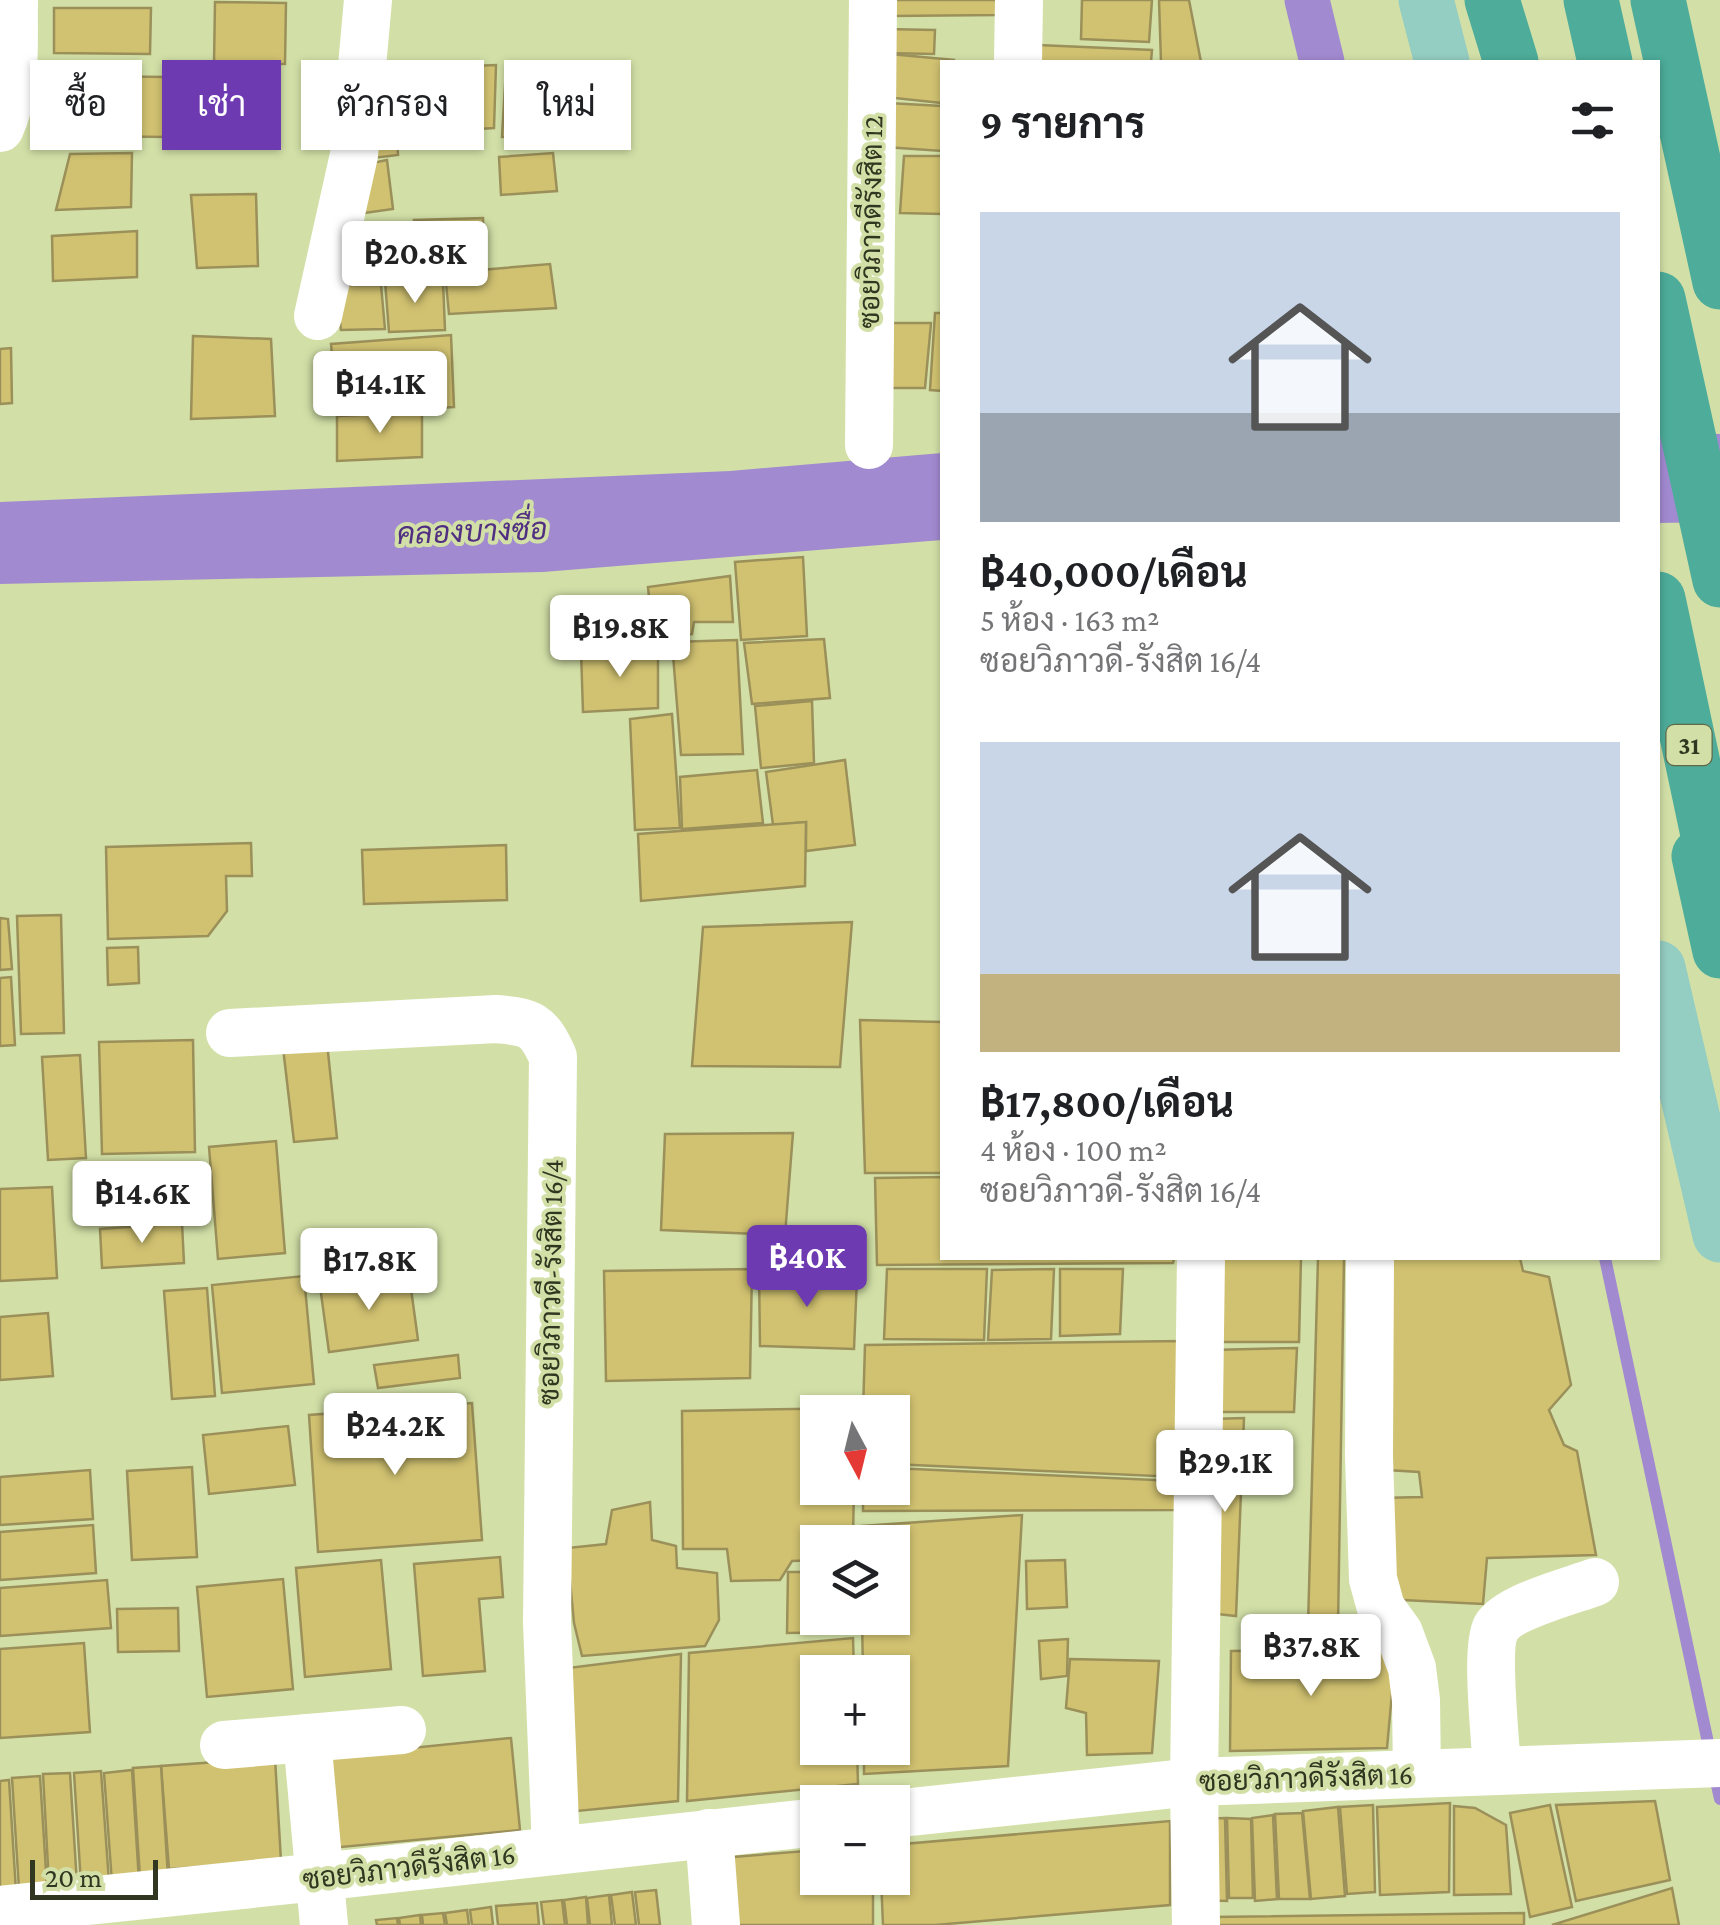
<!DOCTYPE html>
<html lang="th">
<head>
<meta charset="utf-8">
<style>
  :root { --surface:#fff; --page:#f2f2f2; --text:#202124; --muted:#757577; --accent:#6d3ab1 }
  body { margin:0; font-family:"Crimson Pro",Sarabun,serif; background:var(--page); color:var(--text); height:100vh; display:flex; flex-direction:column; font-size:38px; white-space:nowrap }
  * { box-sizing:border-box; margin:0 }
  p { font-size:32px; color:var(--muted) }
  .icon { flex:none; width:55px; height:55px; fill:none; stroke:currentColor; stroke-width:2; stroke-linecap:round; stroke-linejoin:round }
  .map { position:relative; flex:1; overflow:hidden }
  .details { position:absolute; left:940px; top:60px; width:720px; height:1200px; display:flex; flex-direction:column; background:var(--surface); border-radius:0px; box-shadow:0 2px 8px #0004 }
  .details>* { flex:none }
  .banner { position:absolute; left:30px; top:60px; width:760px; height:90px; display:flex; gap:20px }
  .needle { width:65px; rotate:173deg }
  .controls { position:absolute; left:800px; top:1395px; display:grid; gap:20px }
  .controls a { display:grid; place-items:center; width:110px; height:110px; border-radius:0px; background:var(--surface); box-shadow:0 2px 8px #0004; font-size:50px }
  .scale { position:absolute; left:30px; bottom:25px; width:128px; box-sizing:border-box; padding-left:10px; border:5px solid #313620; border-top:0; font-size:28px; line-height:35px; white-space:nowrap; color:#313620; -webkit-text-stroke:8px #d2e0a7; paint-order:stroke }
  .price { position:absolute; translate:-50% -85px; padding:0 22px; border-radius:10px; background:#fff; color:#222; font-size:32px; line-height:65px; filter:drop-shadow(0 2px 5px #0008) }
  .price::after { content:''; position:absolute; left:50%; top:60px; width:30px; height:22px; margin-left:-15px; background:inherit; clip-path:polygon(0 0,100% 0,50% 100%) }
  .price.selected { background:var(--accent); color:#fff }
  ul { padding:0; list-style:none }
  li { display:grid; align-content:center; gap:20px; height:530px; padding:0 40px }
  li span { display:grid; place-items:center; height:310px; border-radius:0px; color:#555 }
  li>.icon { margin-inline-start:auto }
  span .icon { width:180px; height:180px; fill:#fffc; stroke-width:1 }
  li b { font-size:42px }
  h2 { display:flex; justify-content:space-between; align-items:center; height:120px; padding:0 40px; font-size:42px }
  .pill { padding:0 35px; border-radius:0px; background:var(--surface); box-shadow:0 2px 8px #0004; font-size:35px; line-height:90px }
  .pill.selected { background:var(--accent); color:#fff }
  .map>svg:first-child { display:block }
  .water { fill:#a28ad0 }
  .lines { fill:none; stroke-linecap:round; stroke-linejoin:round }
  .stream { stroke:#a28ad0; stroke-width:12 }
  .canal { stroke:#a28ad0; stroke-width:45 }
  .building { fill:#d1c271; stroke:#9b9059; stroke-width:2.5 }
  .minor { stroke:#fff; stroke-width:48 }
  .major { stroke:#94cdc2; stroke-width:55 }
  .highway { stroke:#4dac9a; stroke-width:55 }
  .labels { text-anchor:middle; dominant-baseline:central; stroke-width:8; stroke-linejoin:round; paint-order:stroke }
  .shield { fill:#d2e0a7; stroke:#616948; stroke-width:2.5 }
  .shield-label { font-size:25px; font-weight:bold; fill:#313620 }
  .street-label { font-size:28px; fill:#313620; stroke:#d2e0a7 }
  .water-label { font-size:30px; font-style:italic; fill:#502e81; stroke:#d2e0a7 }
</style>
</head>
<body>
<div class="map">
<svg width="1720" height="1925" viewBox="0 0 1720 1925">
  <rect width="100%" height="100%" fill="#d2e0a7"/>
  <!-- water -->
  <g class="water">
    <path d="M1658 432 1720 434V522L1658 523Z"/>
    <path d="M942 453V540L543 572 0 584V502L730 471Z"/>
  </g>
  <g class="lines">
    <!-- stream -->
    <g class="stream">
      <path d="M1605 1258 1710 1752"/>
      <path d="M1714 1772 1720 1799"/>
    </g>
    <!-- canal -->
    <path class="canal" d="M1307 0 1322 62"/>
  </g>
  <!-- building -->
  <g class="building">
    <path d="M890 0H999V15L890 16Z"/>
    <path d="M1082 0H1152L1149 42 1081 39Z"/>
    <path d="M1159 0H1189L1201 62H1161Z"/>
    <path d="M215 2 286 3 285 64 214 63Z"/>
    <path d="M54 8H151L150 54 54 53Z"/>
    <path d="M885 29 935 30 934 54 885 53Z"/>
    <path d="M1038 45 1152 50 1151 62H1037Z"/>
    <path d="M890 54 954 60V62H942V103L885 97Z"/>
    <path d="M496 65 494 128 399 134 393 69Z"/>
    <path d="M563 67 560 134 502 137 506 69Z"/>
    <path d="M79 76 169 77 168 137 78 136Z"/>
    <path d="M888 103 942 106V151L885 147Z"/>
    <path d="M396 119 398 155 364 159 363 123Z"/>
    <path d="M132 153 131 207 56 210 70 154Z"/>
    <path d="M553 153 557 191 501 195 499 157Z"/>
    <path d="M904 156H942V214L900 213Z"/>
    <path d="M387 160 393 209 357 214V166Z"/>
    <path d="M256 194 258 266 197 268 191 195Z"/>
    <path d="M483 218 484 259 420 262 414 220Z"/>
    <path d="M137 231V277L53 281 52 236Z"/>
    <path d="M550 264 556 308 449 314 445 273Z"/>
    <path d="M385 281H443L445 330 389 332Z"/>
    <path d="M335 285H381L385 329 341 330Z"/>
    <path d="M935 313H942V391L930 390Z"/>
    <path d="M886 323H931L925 388H886Z"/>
    <path d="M451 335 454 407 337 413 331 344Z"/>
    <path d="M193 336 271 339 275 416 191 419Z"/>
    <path d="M11 348 12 403 0 404V349Z"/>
    <path d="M422 412V457L337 461V416Z"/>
    <path d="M803 557 807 636 741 640 735 562Z"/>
    <path d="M730 576 733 622H694L692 634 653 638 648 587Z"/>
    <path d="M824 639 830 698 752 704 744 643Z"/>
    <path d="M737 640 743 754 681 755 672 642Z"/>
    <path d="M658 648V708L583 712 581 651Z"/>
    <path d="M812 701 814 763 761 768 755 706Z"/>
    <path d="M672 714 680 828 635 830 630 719Z"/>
    <path d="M845 760 855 845 806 851V822L773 825 766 772Z"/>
    <path d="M757 770 763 823 682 829 680 777Z"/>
    <path d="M806 822 805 886 641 901 638 834Z"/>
    <path d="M251 843 252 876H226L227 911 208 936 108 939 106 847Z"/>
    <path d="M506 845 507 900 364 904 362 850Z"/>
    <path d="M61 915 64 1033 21 1034 17 916Z"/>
    <path d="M0 918 8 919 12 969 0 970Z"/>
    <path d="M852 922 840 1067 692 1066 703 927Z"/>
    <path d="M138 947 139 983 108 985 107 948Z"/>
    <path d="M11 977 15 1045 0 1046V978Z"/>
    <path d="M860 1020 942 1022V1173H865Z"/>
    <path d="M326 1033 337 1138 294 1142 282 1039Z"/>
    <path d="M193 1040 195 1152 102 1154 99 1042Z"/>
    <path d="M80 1055 86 1158 48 1160 42 1057Z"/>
    <path d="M793 1133 785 1235 661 1230 665 1134Z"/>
    <path d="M276 1141 285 1253 218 1259 209 1147Z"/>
    <path d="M942 1177V1258H1174L1173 1263 877 1265 875 1178Z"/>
    <path d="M52 1187 57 1278 0 1281V1189Z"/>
    <path d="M182 1223 184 1263 102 1268 100 1229Z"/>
    <path d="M1216 1258H1301L1299 1342H1215Z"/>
    <path d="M1318 1258H1344L1338 1625 1308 1626Z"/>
    <path d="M1381 1258H1520L1523 1271 1549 1277 1571 1385 1549 1410 1564 1445 1577 1451 1596 1555 1487 1558 1483 1604 1382 1599 1379 1498 1422 1497 1419 1472 1387 1470Z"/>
    <path d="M752 1269 750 1378 606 1381 604 1271Z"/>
    <path d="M887 1269H987L984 1340 884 1339Z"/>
    <path d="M1054 1269 1051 1339 988 1340 992 1270Z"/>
    <path d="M1060 1269H1123L1120 1334 1060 1336Z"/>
    <path d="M759 1271 857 1277 854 1349 760 1346Z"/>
    <path d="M409 1274 418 1340 329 1352 320 1286Z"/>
    <path d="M304 1276 314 1384 222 1393 212 1285Z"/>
    <path d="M207 1288 215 1396 172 1399 164 1291Z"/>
    <path d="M48 1313 53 1376 0 1380V1317Z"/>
    <path d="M1182 1341 1178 1477 892 1464V1412H863L865 1345Z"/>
    <path d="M1297 1348 1294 1412H1211L1210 1350Z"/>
    <path d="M458 1355 460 1378 378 1388 374 1365Z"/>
    <path d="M472 1403 482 1540 318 1552 309 1415Z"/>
    <path d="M856 1408 855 1412H818V1488H854L853 1536 847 1542H818V1560L792 1561 780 1580 731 1581 727 1549H683L682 1411Z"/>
    <path d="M1244 1418 1236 1616 1207 1613 1212 1419Z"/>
    <path d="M288 1426 295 1485 209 1494 203 1435Z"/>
    <path d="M192 1467 197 1557 132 1560 127 1471Z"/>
    <path d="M892 1468 1177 1481 1180 1510 863 1511V1488H892Z"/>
    <path d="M90 1470 93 1519 0 1525V1477Z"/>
    <path d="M650 1502 652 1540 676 1546 677 1568 717 1573 719 1620 705 1646 582 1656 574 1623 567 1548 606 1544 612 1510Z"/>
    <path d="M1022 1515 1008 1766 864 1774V1748H892V1672H863L862 1618H892V1542H862V1526Z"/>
    <path d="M93 1525 96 1573 0 1580V1532Z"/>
    <path d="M500 1557 503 1597 479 1599 485 1671 423 1676 414 1564Z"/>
    <path d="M381 1560 391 1669 305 1677 296 1568Z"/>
    <path d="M1065 1560 1067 1607 1027 1609 1026 1561Z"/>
    <path d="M788 1572H818V1618H849L848 1632 787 1633Z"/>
    <path d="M283 1579 293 1689 207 1697 197 1587Z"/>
    <path d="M107 1580 111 1628 0 1636V1588Z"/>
    <path d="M178 1608 179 1651 118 1652 117 1609Z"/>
    <path d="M853 1638 854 1672H818V1748H857L858 1784 687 1801 689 1653Z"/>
    <path d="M1068 1639 1067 1676 1041 1679 1039 1641Z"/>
    <path d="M84 1643 90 1732 0 1738V1649Z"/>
    <path d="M1396 1649 1387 1748 1230 1751 1231 1651Z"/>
    <path d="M681 1654 678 1801 567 1812 560 1669Z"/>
    <path d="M1070 1659 1159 1661 1152 1753 1087 1755 1086 1713 1066 1708Z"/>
    <path d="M511 1738 520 1830 331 1848 322 1757Z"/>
    <path d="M275 1758 281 1861 169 1869 161 1766Z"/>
    <path d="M161 1766 168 1876 140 1878 133 1768Z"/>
    <path d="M132 1770 139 1881 112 1883 104 1773Z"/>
    <path d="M101 1771 109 1882 81 1884 74 1773Z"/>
    <path d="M70 1773 77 1884 49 1885 43 1774Z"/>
    <path d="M40 1776 47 1887 19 1889 12 1778Z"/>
    <path d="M9 1780 16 1891 0 1892V1781Z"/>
    <path d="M1655 1801 1670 1880 1576 1901 1556 1805Z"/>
    <path d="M1450 1803 1449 1892 1380 1895 1377 1807Z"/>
    <path d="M1373 1805 1375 1892 1347 1894 1340 1807Z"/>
    <path d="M1550 1805 1572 1907 1530 1917 1510 1813Z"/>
    <path d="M1454 1806 1475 1808 1506 1825 1511 1894 1454 1895Z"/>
    <path d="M1338 1807 1345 1896 1311 1899 1303 1811Z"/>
    <path d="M1302 1813 1310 1899H1279L1275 1814Z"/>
    <path d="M1273 1815 1277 1899 1255 1901 1252 1818Z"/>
    <path d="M1225 1818 1227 1901 1199 1900V1819Z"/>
    <path d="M1227 1818 1251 1819 1253 1898H1229Z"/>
    <path d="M1170 1821V1905L935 1925H883L881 1878H892V1845Z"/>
    <path d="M818 1850V1878H873V1925H725L721 1858Z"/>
    <path d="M1672 1888 1679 1925H1552Z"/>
    <path d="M656 1890 660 1925H639L635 1892Z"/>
    <path d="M632 1892 636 1925H615L611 1895Z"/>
    <path d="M609 1895 612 1925H590L587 1898Z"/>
    <path d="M586 1897 588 1925H567L564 1900Z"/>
    <path d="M562 1900 565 1925H544L541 1902Z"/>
    <path d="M537 1903 539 1925H498L496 1906Z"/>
    <path d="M491 1907 493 1925H472L470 1910Z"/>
    <path d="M467 1910 469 1925H447L445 1913Z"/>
    <path d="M443 1913 445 1925H423L422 1915Z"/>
    <path d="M1524 1913V1925H1211V1917Z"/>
    <path d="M420 1915 421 1925H400L399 1918Z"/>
    <path d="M397 1918 398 1925H377L376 1920Z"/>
  </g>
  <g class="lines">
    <!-- minor -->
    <g class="minor">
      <path d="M1018 62 1019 0"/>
      <path d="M0 128C18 89 13 42 14 0"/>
      <path d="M318 316 354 155 368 0"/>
      <path d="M869 445 873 0"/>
      <path d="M230 1033 496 1019C531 1022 538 1024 553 1057L547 1622 556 1850"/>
      <path d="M1370 1258 1369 1457 1373 1579 1381 1608 1399 1633 1412 1668 1416 1700 1417 1773"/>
      <path d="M307 1738 324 1925"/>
      <path d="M224 1745 402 1730"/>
      <path d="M1497 1771C1496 1744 1485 1648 1496 1628 1508 1607 1571 1591 1595 1582"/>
      <path d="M892 1814 1194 1782 1720 1763"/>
      <path d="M709 1833 716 1925"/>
      <path d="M0 1910 319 1877 818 1822"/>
      <path d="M1196 1925 1194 1782 1201 1258"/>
    </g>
    <!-- major -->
    <g class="major">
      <path d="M1426 0 1442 62"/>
      <path d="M1658 968 1720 1235"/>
    </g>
    <!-- highway -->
    <g class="highway">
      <path d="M1492 0 1511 62"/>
      <path d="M1591 0 1605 62"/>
      <path d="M1658 0 1720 282"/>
      <path d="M1658 299 1720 580"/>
      <path d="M1658 599 1720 891"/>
      <path d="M1699 856 1720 951"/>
    </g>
  </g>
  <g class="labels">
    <!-- shield labels -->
    <rect class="shield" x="1666.5" y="725" width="45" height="40" rx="8"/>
    <g class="shield-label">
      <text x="1689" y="745">31</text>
    </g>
    <!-- street labels -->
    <g class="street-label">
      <text transform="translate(871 222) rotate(-89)">ซอยวิภาวดีรังสิต 12</text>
      <text transform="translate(551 1282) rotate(-89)">ซอยวิภาวดี-รังสิต 16/4</text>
      <text transform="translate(1306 1778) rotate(-2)">ซอยวิภาวดีรังสิต 16</text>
      <text transform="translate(409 1867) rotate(-7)">ซอยวิภาวดีรังสิต 16</text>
    </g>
    <!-- water labels -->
    <g class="water-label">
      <text transform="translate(472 531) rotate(-2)">คลองบางซื่อ</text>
    </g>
  </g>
</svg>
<div class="controls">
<a><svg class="needle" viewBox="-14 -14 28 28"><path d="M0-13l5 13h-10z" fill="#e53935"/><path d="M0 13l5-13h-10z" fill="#757577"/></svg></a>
<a><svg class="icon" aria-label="layers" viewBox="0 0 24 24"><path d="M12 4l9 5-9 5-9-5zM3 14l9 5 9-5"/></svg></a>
<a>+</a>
<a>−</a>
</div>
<div class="scale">20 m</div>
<b class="price" style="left:415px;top:306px">฿20.8K</b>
<b class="price" style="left:380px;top:436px">฿14.1K</b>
<b class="price" style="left:620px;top:680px">฿19.8K</b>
<b class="price" style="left:142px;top:1246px">฿14.6K</b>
<b class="price selected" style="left:807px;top:1310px">฿40K</b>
<b class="price" style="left:369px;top:1313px">฿17.8K</b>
<b class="price" style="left:395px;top:1478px">฿24.2K</b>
<b class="price" style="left:1225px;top:1515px">฿29.1K</b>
<b class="price" style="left:1311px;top:1699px">฿37.8K</b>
<div class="banner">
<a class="pill">ซื้อ</a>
<a class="pill selected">เช่า</a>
<a class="pill">ตัวกรอง</a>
<a class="pill">ใหม่</a>
</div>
<section class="details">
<h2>9 รายการ<svg class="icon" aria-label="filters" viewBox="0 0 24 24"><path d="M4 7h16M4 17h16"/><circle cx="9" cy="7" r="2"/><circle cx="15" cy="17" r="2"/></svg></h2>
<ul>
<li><span style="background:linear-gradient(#c9d6e8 65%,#9aa5b1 0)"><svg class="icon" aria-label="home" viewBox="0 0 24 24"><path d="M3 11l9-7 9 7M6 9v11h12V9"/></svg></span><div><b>฿40,000/เดือน</b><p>5 ห้อง · 163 m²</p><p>ซอยวิภาวดี-รังสิต 16/4</p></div></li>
<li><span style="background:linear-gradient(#c9d6e8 75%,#c2b280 0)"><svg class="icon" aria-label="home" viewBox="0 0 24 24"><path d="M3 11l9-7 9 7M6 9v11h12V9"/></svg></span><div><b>฿17,800/เดือน</b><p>4 ห้อง · 100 m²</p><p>ซอยวิภาวดี-รังสิต 16/4</p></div></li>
</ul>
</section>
</div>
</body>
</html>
